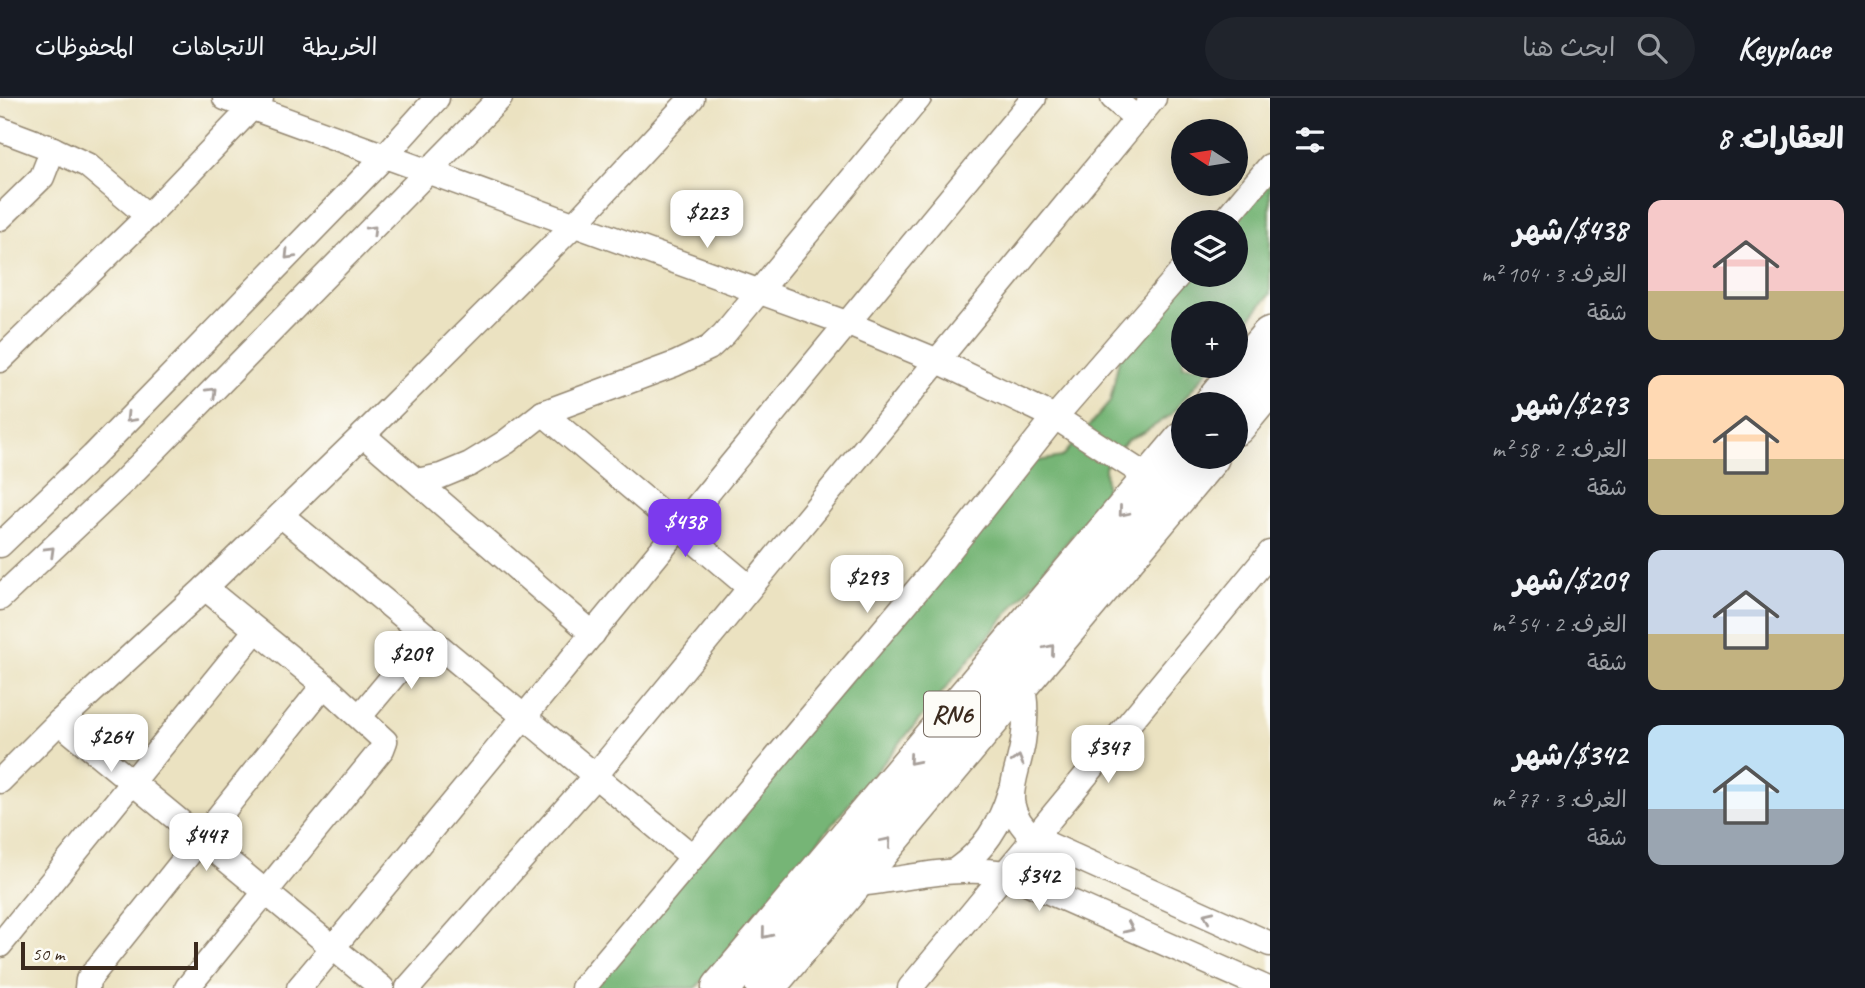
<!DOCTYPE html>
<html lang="ar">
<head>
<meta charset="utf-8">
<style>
  :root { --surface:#171b24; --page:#20242c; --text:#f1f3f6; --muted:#9ea1a6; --line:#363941; --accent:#7c3aed }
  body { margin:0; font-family:Caveat,"Playpen Sans Arabic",sans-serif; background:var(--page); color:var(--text); direction:rtl; height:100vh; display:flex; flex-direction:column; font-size:26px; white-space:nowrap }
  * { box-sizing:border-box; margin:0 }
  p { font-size:23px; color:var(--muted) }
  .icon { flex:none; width:38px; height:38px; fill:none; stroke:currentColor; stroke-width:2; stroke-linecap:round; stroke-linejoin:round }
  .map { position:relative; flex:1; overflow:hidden; direction:ltr }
  .details { display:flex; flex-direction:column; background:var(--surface); width:595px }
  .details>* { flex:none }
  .needle { width:46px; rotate:282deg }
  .tools { position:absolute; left:1171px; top:21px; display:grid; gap:14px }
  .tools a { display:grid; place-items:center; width:77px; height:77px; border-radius:50%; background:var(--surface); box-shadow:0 7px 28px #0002; font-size:35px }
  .scale { position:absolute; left:21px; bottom:18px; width:177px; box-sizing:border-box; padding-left:7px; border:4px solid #3b2a1e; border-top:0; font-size:19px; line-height:24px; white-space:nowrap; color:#3b2a1e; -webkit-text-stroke:5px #fdfcf7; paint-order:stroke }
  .price { position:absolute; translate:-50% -60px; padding:0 16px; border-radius:14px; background:#fff; color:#222; font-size:23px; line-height:46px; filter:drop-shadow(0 2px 4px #0008) }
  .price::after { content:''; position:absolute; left:50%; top:42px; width:21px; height:16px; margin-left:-10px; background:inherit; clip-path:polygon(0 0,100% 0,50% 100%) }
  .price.active { background:var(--accent); color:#fff }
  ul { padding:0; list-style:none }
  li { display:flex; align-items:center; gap:21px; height:175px; padding:0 21px }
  li span { display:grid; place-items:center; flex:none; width:196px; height:140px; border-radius:14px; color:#555 }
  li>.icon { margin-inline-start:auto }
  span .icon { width:84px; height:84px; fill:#fffc; stroke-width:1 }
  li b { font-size:30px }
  h2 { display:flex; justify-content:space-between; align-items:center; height:84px; padding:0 21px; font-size:30px }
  header { display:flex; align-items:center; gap:42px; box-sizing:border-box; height:98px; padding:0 35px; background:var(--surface); border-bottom:2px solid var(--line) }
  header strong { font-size:33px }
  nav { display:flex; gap:38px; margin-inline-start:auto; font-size:24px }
  .search { width:490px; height:63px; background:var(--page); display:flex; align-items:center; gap:18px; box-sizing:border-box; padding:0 24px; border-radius:38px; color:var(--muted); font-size:26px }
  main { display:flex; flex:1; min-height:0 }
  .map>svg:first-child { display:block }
  .forest { fill:#76b576; stroke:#58704a; stroke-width:2 }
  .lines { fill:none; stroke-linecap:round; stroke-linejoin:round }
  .street-casing { stroke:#938670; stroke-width:27 }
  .highway-casing { stroke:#938670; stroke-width:41 }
  .street { stroke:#fff; stroke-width:24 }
  .highway { stroke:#fff; stroke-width:38 }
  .oneway { stroke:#a79f9a }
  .labels { text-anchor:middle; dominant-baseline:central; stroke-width:7; stroke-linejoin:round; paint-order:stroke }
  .shield { fill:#fdfcf7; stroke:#75695f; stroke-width:2 }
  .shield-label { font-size:26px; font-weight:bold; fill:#3b2a1e }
</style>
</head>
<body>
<header>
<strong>Keyplace</strong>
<div class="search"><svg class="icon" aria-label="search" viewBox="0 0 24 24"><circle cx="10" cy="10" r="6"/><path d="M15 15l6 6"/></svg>ابحث هنا</div>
<nav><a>الخريطة</a><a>الاتجاهات</a><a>المحفوظات</a></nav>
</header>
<main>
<section class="details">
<h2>العقارات: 8<svg class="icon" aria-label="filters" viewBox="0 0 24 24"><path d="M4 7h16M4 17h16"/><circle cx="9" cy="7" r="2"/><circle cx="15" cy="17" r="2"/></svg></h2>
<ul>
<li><span style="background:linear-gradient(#f6c9c9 65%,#c2b280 0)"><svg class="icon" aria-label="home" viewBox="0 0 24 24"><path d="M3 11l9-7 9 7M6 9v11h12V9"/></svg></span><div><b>$438/شهر</b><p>الغرف: 3 · 104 m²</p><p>شقة</p></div></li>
<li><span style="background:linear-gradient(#ffd9b3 60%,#c2b280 0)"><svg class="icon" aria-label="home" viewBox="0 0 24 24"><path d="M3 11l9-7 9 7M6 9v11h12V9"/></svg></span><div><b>$293/شهر</b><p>الغرف: 2 · 58 m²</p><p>شقة</p></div></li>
<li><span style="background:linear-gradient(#c9d6e8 60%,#c2b280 0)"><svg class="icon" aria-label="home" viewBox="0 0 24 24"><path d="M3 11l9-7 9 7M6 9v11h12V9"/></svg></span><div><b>$209/شهر</b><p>الغرف: 2 · 54 m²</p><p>شقة</p></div></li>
<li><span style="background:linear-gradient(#bfe0f5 60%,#9aa5b1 0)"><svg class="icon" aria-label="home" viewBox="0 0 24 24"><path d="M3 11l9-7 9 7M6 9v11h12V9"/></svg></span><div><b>$342/شهر</b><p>الغرف: 3 · 77 m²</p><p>شقة</p></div></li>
</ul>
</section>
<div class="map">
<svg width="1270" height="890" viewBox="0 0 1270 890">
  <rect width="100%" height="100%" fill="#fdfcf7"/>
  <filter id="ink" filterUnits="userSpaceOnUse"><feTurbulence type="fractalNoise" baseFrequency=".0143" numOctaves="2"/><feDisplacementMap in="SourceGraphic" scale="14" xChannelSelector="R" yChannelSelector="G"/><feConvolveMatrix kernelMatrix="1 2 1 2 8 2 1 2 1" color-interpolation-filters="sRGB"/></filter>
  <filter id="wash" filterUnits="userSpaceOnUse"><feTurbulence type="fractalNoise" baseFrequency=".00686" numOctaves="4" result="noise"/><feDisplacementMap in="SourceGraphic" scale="28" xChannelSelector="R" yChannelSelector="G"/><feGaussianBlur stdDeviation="1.57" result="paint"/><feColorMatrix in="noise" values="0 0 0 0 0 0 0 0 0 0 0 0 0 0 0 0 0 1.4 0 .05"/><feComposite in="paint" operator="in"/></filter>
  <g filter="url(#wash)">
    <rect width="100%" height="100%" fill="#ebe2c1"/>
    <!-- forest -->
    <path class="forest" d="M1270 80V196L1236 238V215H1183V268H1211L1171 317 1143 335 1127 342 1105 369 1106 391 1098 407 696 890H592L1032 364 1062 359 1110 304 1119 261 1189 177H1236V124Z"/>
  </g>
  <g filter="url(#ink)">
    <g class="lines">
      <defs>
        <g id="street">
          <path d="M225 0 846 225 938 263 1055 319 1151 381"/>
          <path d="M1113 0 1137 21"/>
          <path d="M0 31 53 51 87 67 148 118"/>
          <path d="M0 120 42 79 53 51"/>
          <path d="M1223 124 1270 68"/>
          <path d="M0 262 148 118 261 0"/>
          <path d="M543 315 749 489"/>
          <path d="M363 337 593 536"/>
          <path d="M417 383 441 378 470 366 506 344 543 315 675 266 709 250 724 236 919 0"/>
          <path d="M281 417 693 759"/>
          <path d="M0 447 93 358 384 59 437 0"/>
          <path d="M0 500 123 384 500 0"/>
          <path d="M1020 579C1027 599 1026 624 1023 644 1016 686 997 706 1034 740L1270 846"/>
          <path d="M360 618 427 538"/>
          <path d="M59 624 382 890"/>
          <path d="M0 683 59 624 205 490 363 337 573 128 692 0"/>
          <path d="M956 772C984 752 1000 727 1010 694"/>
          <path d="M847 787C904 783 946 767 1006 775L1266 890"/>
          <path d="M0 847 256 532"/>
          <path d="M87 890 88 882 324 587"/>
          <path d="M187 890 382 651 385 643 324 587 205 490"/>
          <path d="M299 890C547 595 787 295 1034 0"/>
          <path d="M408 890 595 678 1154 0"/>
          <path d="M583 890 934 472 1055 319 1183 172"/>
          <path d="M910 890 1270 455"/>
        </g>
        <g id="highway">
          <path d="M1213 306 1270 238"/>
          <path d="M1236 328 1270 287"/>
          <path d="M721 890 1183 343"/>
          <path d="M765 890 1210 359"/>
        </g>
      </defs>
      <!-- street casing -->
      <use href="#street" class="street-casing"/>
      <!-- highway casing -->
      <use href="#highway" class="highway-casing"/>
      <!-- street -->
      <use href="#street" class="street"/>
      <!-- highway -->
      <use href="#highway" class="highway"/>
    </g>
    <!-- one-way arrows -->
    <defs><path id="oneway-chevron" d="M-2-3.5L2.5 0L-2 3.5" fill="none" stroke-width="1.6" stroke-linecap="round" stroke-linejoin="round" transform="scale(1.75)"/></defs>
    <g class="oneway">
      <use href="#oneway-chevron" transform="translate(372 132) rotate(-45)"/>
      <use href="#oneway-chevron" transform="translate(289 157) rotate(134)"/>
      <use href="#oneway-chevron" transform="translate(212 294) rotate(-45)"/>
      <use href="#oneway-chevron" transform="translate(130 320) rotate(134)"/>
      <use href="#oneway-chevron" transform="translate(1123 414) rotate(130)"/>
      <use href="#oneway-chevron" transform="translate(50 453) rotate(-44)"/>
      <use href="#oneway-chevron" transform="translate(1050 551) rotate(-50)"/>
      <use href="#oneway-chevron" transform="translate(913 662) rotate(131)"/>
      <use href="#oneway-chevron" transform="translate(1018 662) rotate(-74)"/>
      <use href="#oneway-chevron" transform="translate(887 744) rotate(-50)"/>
      <use href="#oneway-chevron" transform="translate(1208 818) rotate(-156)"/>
      <use href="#oneway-chevron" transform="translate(1129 830) rotate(24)"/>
      <use href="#oneway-chevron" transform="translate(766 836) rotate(129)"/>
    </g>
  </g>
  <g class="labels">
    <!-- shield labels -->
    <rect class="shield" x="924" y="593.5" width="56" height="45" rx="5"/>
    <g class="shield-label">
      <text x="952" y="616">RN6</text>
    </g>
  </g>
</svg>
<div class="tools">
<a><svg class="needle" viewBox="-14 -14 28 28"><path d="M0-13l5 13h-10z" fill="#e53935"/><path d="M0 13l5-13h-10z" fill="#9ea1a6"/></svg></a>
<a><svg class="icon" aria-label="layers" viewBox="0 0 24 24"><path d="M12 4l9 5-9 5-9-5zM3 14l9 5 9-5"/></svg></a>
<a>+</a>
<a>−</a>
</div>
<div class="scale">50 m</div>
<b class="price" style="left:707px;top:152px">$223</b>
<b class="price active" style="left:685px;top:461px">$438</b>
<b class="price" style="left:867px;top:517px">$293</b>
<b class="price" style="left:411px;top:593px">$209</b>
<b class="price" style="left:111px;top:676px">$264</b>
<b class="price" style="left:1108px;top:687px">$347</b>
<b class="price" style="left:206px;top:775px">$447</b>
<b class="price" style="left:1039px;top:815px">$342</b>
</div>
</main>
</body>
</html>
